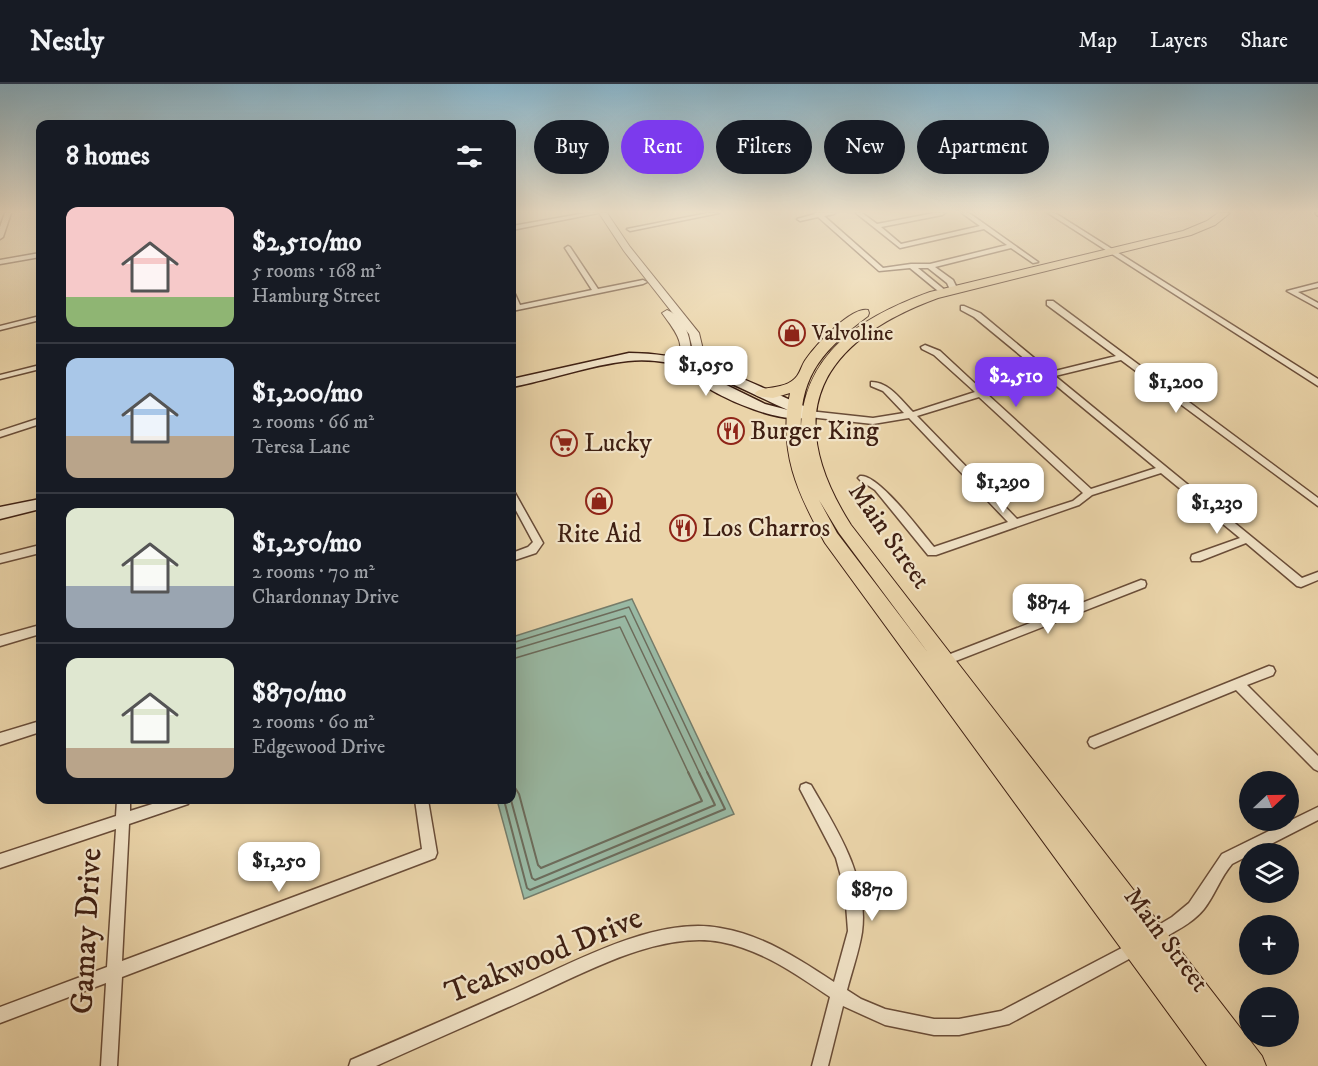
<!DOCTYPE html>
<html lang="en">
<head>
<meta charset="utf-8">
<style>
  :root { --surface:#171b24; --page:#20242c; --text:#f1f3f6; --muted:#9ea1a6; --line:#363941; --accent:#7c3aed }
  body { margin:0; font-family:"IM FELL DW Pica",serif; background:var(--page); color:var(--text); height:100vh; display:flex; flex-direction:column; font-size:22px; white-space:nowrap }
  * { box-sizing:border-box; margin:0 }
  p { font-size:20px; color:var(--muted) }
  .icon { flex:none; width:33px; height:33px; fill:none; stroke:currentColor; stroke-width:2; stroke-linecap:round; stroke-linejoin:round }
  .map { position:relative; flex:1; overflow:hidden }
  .side { position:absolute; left:36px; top:36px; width:480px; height:684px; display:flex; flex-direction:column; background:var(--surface); border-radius:12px; box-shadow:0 6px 24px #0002 }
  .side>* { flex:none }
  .hud { position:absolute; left:534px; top:36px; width:570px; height:54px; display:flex; gap:12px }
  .needle { width:39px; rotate:68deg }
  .controls { position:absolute; left:1239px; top:687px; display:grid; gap:12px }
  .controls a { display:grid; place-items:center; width:60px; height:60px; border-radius:50%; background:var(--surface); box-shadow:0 6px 24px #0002; font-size:30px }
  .price { position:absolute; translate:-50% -51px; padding:0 14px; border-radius:12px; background:#fff; color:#222; font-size:20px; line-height:39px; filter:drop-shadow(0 2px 3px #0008) }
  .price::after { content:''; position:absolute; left:50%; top:36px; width:18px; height:14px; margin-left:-9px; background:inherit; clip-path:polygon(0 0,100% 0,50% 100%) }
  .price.active { background:var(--accent); color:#fff }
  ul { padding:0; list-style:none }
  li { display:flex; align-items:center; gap:18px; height:150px; padding:0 30px }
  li+li { border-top:2px solid var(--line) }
  li span { display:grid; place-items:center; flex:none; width:168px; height:120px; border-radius:12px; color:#555 }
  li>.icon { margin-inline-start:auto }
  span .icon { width:72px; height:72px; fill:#fffc; stroke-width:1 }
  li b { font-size:26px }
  h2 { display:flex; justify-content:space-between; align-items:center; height:72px; padding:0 30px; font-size:26px }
  .tag { padding:0 21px; border-radius:27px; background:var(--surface); box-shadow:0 6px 24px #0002; font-size:21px; line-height:54px }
  .tag.active { background:var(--accent); color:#fff }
  header { display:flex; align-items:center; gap:36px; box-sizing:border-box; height:84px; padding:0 30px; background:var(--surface); border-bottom:2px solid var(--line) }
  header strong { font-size:28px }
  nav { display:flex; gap:33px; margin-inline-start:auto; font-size:21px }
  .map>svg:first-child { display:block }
  .water { fill:#99b9a4; stroke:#757c6a; stroke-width:1.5 }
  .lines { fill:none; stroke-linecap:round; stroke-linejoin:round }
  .shore-far1 { stroke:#6c6c5c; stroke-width:1.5 }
  .shore { stroke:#6c6c5c; stroke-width:2 }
  .minor-casing { stroke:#6a4d38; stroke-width:3 }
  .tertiary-casing { stroke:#6a4d38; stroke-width:2 }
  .secondary-casing { stroke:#3f2013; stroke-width:3 }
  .primary-casing { stroke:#3f2013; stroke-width:2 }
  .minor { fill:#f1e3c7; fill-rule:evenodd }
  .tertiary { fill:#f1e3c7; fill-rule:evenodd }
  .secondary { fill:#f1e3c7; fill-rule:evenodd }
  .primary { fill:#ead4a9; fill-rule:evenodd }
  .rail-casing { stroke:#3f2013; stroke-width:4 }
  .rail { stroke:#f1e3c7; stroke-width:2; stroke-dasharray:6; stroke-linecap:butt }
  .labels { text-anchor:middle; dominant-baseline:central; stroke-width:4.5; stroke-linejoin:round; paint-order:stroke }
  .far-poi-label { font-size:22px; fill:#3f2013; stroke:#f1e3c7; text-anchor:start }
  .poi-label { font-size:26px; fill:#3f2013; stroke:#f1e3c7; text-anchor:start }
  .street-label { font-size:26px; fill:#3f2013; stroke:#f1e3c7 }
  .near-street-label { font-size:32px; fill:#3f2013; stroke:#f1e3c7 }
</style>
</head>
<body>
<header>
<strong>Nestly</strong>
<nav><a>Map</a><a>Layers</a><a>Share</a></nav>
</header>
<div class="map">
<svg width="1318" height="982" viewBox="0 0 1318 982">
  <rect width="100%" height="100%" fill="#ead4a9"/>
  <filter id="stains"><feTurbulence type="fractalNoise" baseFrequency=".00333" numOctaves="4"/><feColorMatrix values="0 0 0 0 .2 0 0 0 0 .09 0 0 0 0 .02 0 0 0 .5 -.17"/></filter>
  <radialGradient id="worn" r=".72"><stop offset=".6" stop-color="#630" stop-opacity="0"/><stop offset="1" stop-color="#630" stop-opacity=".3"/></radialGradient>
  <!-- water -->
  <path class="water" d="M632 515 734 730 524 815 497 716H512V553Z"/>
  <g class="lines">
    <!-- shore-far1 -->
    <g class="shore-far1">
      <path d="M512 559 629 523 708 690"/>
      <path d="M512 566 625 532 700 690"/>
      <path d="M512 575 620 543 689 690"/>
    </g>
    <!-- shore -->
    <g class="shore">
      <path d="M512 699 519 710 538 781 541 784 702 717 688 688"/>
      <path d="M504 716 527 804 530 806 725 725 707 688"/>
      <path d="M511 716 532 794 535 796 715 721 699 688"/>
    </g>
    <defs>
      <g id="minor">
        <path d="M5 129H11L3 153 0 155V143Z"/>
        <path d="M586 129H598L512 146V142Z"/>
        <path d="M708 129H719L630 147 627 145Z"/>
        <path d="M814 129H835L834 130 824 132 883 184 911 180H930L1007 161 984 145 900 164 856 129H862L877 140 934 129H945L942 131 881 143 901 160 980 142 962 129H969L1038 178 1033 179 1011 164 935 183 953 196 958 206 954 208H951L947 199 928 184H918L946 207V211H943L910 184 879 187 818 133 800 137 797 135 815 130Z"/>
        <path d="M1048 129H1055L1318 295V302Z"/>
        <path d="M568 162 570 163 598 205 643 196 647 198 643 200 512 227V223L514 222 512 218V210H515L520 221 592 206 565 164Z"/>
        <path d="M40 169V173L0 180V176Z"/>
        <path d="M1318 199V203L1298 208 1318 219V224L1287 207Z"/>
        <path d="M1047 217H1053L1318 414V422L1121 276 1055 292 1302 494 1318 488V496L1301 503 1297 502 1246 459 1200 477H1192L1191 474 1192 471 1240 454 1161 389 1092 411 1079 421 936 471H928L875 406 860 396 858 394 860 392C878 389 921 448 934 463L1008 438 909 334 873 340 809 333 805 330 809 327 873 334 904 329 883 307 871 302V298C889 298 901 316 913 328L975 308 934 271 922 265 921 263 925 261 940 267 982 306 1043 290 974 233 961 226V222H964L980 229 1051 288 1116 272 1047 221ZM1047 294 1156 384 1091 405 987 310ZM979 313 1083 409 1073 417 1017 435 917 332Z"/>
        <path d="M40 232V236L0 246V242Z"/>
        <path d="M40 281V285L0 295V291Z"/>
        <path d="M40 334V340L0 353V347Z"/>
        <path d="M512 408 515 409 543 459 536 469 512 477V469L528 463 533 458 512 419Z"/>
        <path d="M40 461V469L0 479V471Z"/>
        <path d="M1141 496 1145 497 1146 500 1145 503 948 580 944 582 940 580 938 577 940 574Z"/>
        <path d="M40 541V550L0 562V552Z"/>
        <path d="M1269 582 1273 583 1275 587 1273 591 1247 601 1318 672V687L1314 685 1236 606 1094 664 1090 662 1088 658 1090 654Z"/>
        <path d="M40 637V648L0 661V649Z"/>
        <path d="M806 699 811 701C836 744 869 794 862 848 859 867 852 887 847 906L861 915 885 925 934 935H959L1001 927 1137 856 1142 858 1144 863 1142 868 1009 940 959 951H934L885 941 843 922 828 982H812L830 913C796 890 762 866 721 858 657 846 579 892 522 917 473 939 424 960 376 982H349L351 976C405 953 460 929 514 905 573 879 655 832 720 844 763 851 799 875 834 898L848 847 845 807 836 774 800 705 801 701Z"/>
        <path d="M117 716H130V727L165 716H190L188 720 129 740 122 877 422 765 415 716H428L437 769 435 774 430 776 122 893 117 982H101L106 899 0 939V923L107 883 116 745 0 784V770L116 732Z"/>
        <path d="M1318 723V736L1232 780C1220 794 1215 811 1204 825 1192 840 1173 848 1157 858L1152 860 1147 858 1145 853 1147 848 1172 833 1189 819 1222 770Z"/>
      </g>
      <g id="tertiary">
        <path d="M599 129H607L630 163 699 249 704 270 695 292H687L686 290 694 270 689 250 624 167Z"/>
        <path d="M667 226C690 236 696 268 686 289H678L677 287C686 259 678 251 662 229Z"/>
      </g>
      <g id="secondary">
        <path d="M629 269C699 269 750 299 813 326L815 329C797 349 710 311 695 294L701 290 706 291 765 320 788 326C738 304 685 271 628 277 589 281 550 296 512 303V295Z"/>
        <path d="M40 415V425L0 435V423Z"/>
      </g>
      <path id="primary" d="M1218 129H1230L1215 141 1191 151 938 214C821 257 779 328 851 441L1262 972 1266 982H1207L825 459C797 408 778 367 790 309L773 314 757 312 755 309C762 301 786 307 797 292 801 287 802 280 806 275 815 262 851 222 868 226L869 229 868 232C823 266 798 292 801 352 800 270 861 233 930 208L1183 147 1207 137ZM819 416 839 449 929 570 837 449Z"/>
    </defs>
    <!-- minor casing -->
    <use href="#minor" class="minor-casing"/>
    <!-- tertiary casing -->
    <use href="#tertiary" class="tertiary-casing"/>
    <!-- secondary casing -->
    <use href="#secondary" class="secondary-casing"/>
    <!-- primary casing -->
    <use href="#primary" class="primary-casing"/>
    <!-- minor -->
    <use href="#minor" class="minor"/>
    <!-- tertiary -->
    <use href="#tertiary" class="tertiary"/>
    <!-- secondary -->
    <use href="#secondary" class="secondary"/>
    <!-- primary -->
    <use href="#primary" class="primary"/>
    <defs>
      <path id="rail" d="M1316 129 1318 131"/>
    </defs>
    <!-- rail casing -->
    <use href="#rail" class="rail-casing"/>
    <!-- rail -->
    <use href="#rail" class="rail"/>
  </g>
  <!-- sky -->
  <linearGradient id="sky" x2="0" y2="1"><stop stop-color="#88b6cd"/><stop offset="0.48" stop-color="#f6ecd8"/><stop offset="1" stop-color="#f6ecd8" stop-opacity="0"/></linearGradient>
  <rect width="1318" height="266" fill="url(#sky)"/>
  <!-- icons -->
  <defs>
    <symbol id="shop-ring" viewBox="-11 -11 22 22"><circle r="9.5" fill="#f1e3c7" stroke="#8f2418" stroke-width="1.5"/><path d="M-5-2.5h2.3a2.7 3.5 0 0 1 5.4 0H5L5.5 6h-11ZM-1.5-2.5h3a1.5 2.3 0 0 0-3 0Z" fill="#8f2418"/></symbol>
    <symbol id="restaurant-ring" viewBox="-11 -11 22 22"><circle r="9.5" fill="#f1e3c7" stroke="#8f2418" stroke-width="1.5"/><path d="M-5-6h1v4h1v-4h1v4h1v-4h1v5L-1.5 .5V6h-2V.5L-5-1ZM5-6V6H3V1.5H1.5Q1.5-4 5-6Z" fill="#8f2418"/></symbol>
    <symbol id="supermarket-ring" viewBox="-11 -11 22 22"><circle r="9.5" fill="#f1e3c7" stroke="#8f2418" stroke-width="1.5"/><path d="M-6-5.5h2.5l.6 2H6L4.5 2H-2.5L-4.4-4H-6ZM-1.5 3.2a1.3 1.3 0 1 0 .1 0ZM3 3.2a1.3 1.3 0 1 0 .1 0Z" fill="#8f2418"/></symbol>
  </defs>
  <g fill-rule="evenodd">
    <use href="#shop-ring" x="777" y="234" width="30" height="30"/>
    <use href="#restaurant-ring" x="716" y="332" width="30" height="30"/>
    <use href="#supermarket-ring" x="549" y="344" width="30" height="30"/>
    <use href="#shop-ring" x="584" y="402" width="30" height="30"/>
    <use href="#restaurant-ring" x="668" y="429" width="30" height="30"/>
  </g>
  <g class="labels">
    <!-- far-poi labels -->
    <g class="far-poi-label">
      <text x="812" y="249">Valvoline</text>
    </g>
    <!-- poi labels -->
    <g class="poi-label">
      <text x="750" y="347">Burger King</text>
      <text x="584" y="359">Lucky</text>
      <text x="702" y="444">Los Charros</text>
      <text x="599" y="450" text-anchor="middle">Rite Aid</text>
    </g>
    <!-- street labels -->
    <g class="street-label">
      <text transform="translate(889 452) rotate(55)">Main Street</text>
      <text transform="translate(1166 856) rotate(53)">Main Street</text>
    </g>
    <!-- near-street labels -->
    <g class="near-street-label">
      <text transform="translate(87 847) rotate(-87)">Gamay Drive</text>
      <text transform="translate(544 872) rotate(-22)">Teakwood Drive</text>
    </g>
  </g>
  <rect width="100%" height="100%" filter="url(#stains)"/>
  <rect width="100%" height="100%" fill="url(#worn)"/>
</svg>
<div class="controls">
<a><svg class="needle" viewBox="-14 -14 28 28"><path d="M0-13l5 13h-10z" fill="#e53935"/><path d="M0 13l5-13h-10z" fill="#9ea1a6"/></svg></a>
<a><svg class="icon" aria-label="layers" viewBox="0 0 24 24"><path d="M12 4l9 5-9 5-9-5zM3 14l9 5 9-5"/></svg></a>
<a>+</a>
<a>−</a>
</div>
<b class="price" style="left:706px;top:313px">$1,050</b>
<b class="price active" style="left:1016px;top:324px">$2,510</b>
<b class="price" style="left:1176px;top:330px">$1,200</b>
<b class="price" style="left:1003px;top:430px">$1,290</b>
<b class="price" style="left:1217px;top:451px">$1,230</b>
<b class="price" style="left:1048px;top:551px">$874</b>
<b class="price" style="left:279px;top:809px">$1,250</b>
<b class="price" style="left:872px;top:838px">$870</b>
<div class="hud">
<a class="tag">Buy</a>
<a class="tag active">Rent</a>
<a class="tag">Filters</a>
<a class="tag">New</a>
<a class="tag">Apartment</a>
</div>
<section class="side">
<h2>8 homes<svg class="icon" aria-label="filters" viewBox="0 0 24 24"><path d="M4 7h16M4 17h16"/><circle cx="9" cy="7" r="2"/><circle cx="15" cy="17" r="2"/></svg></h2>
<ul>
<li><span style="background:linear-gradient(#f6c9c9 75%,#8fb573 0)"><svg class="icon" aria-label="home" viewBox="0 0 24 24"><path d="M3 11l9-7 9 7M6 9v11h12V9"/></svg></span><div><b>$2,510/mo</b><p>5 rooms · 168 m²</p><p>Hamburg Street</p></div></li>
<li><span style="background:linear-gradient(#a9c7e8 65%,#b9a48a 0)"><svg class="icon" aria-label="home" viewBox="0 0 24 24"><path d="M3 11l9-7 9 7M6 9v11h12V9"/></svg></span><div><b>$1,200/mo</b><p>2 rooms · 66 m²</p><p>Teresa Lane</p></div></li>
<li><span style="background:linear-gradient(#dfe7d0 65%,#9aa5b1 0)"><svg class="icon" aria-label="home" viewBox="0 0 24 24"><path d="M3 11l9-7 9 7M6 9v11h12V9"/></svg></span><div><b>$1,250/mo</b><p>2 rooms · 70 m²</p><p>Chardonnay Drive</p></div></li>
<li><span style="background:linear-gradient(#dfe7d0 75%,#b9a48a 0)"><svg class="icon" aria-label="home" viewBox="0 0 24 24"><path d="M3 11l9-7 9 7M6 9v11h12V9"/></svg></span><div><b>$870/mo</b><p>2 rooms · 60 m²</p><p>Edgewood Drive</p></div></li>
</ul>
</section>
</div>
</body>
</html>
